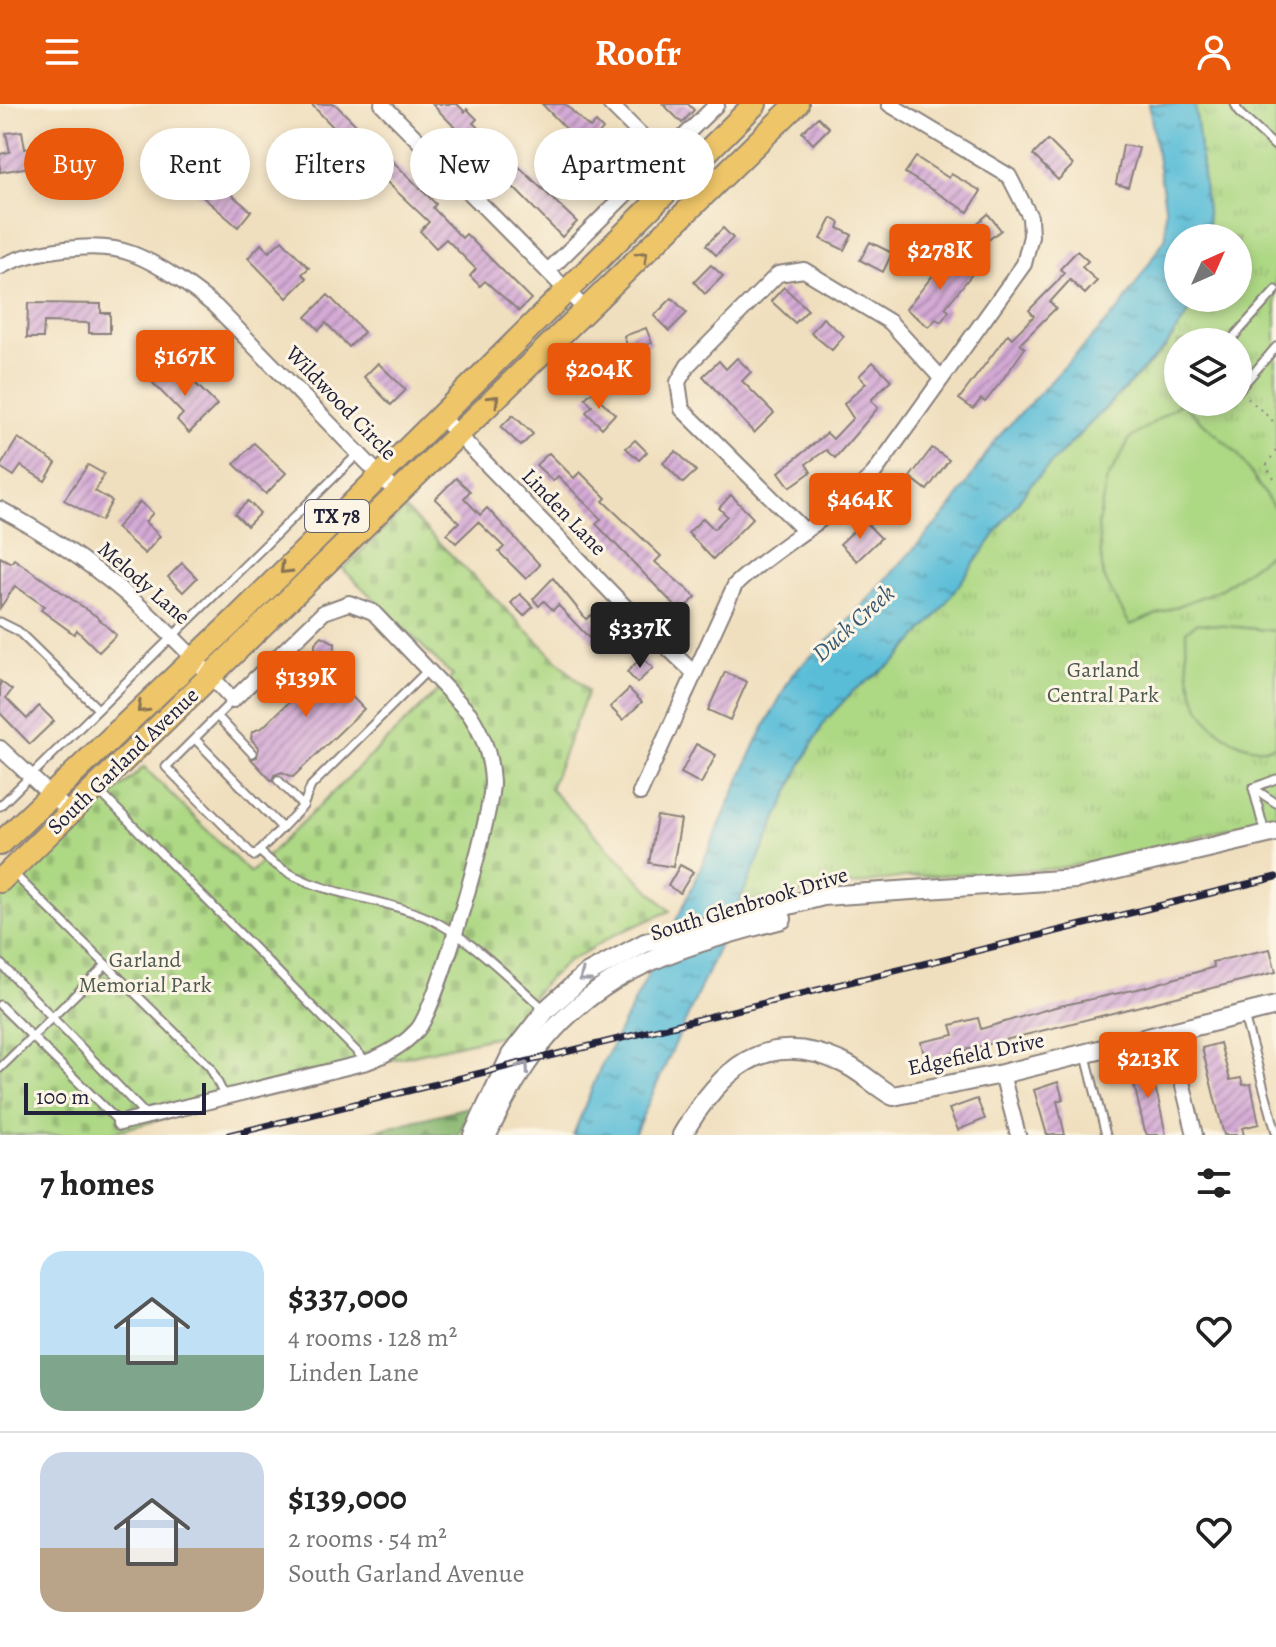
<!DOCTYPE html>
<html lang="en">
<head>
<meta charset="utf-8">
<style>
  :root { --surface:#fff; --page:#f2f2f2; --text:#222; --muted:#767676; --line:#e0e0e0; --accent:#ea580c }
  body { margin:0; font-family:Alegreya,serif; background:var(--page); color:var(--text); height:100vh; display:flex; flex-direction:column; font-size:30px; white-space:nowrap }
  * { box-sizing:border-box; margin:0 }
  p { font-size:26px; color:var(--muted) }
  .icon { flex:none; width:44px; height:44px; fill:none; stroke:currentColor; stroke-width:2; stroke-linecap:round; stroke-linejoin:round }
  .map { position:relative; height:1031px; overflow:hidden }
  .side { display:flex; flex-direction:column; background:var(--surface); flex:1 }
  .side>* { flex:none }
  .hud { position:absolute; left:24px; top:24px; width:800px; height:72px; display:flex; gap:16px }
  .needle { width:52px; rotate:45deg }
  .fabs { position:absolute; left:1164px; top:120px; display:grid; gap:16px }
  .fabs a { display:grid; place-items:center; width:88px; height:88px; border-radius:50%; background:var(--surface); box-shadow:0 4px 12px #0003; font-size:40px }
  .scale { position:absolute; left:24px; bottom:20px; width:182px; box-sizing:border-box; padding-left:8px; border:4px solid #22223b; border-top:0; font-size:22px; line-height:28px; white-space:nowrap; color:#22223b; -webkit-text-stroke:6px #fcf5e5; paint-order:stroke }
  .price { position:absolute; translate:-50% -68px; padding:0 18px; border-radius:8px; background:var(--accent); color:#fff; font-size:26px; line-height:52px; filter:drop-shadow(0 2px 4px #0008) }
  .price::after { content:''; position:absolute; left:50%; top:48px; width:24px; height:18px; margin-left:-12px; background:inherit; clip-path:polygon(0 0,100% 0,50% 100%) }
  .price.active { background:#222; color:#fff }
  ul { padding:0; list-style:none }
  li { display:flex; align-items:center; gap:24px; height:200px; padding:0 40px }
  li+li { border-top:2px solid var(--line) }
  li span { display:grid; place-items:center; flex:none; width:224px; height:160px; border-radius:24px; color:#555 }
  li>.icon { margin-inline-start:auto }
  span .icon { width:96px; height:96px; fill:#fffc; stroke-width:1 }
  li b { font-size:34px }
  h2 { display:flex; justify-content:space-between; align-items:center; height:96px; padding:0 40px; font-size:34px }
  .chip { padding:0 28px; border-radius:36px; background:var(--surface); box-shadow:0 4px 12px #0003; font-size:28px; line-height:72px }
  .chip.active { background:var(--accent); color:#fff }
  header { display:flex; justify-content:space-between; align-items:center; height:104px; padding:0 40px; background:var(--accent); color:#fff; font-size:36px; font-weight:600 }
  .map>svg:first-child { display:block }
  .grass { fill:url(#grass-tufts); stroke:#687d60; stroke-width:2; fill-rule:evenodd }
  .forest { fill:url(#forest-firs); stroke:#566d56; stroke-width:2 }
  .cemetery { fill:url(#cemetery-stones); stroke:#687d60; stroke-width:2 }
  .pitch { fill:#add884; stroke:#687d60; stroke-width:2 }
  .water { fill:url(#water-ripples); stroke:#3e708a; stroke-width:2 }
  .building { fill:url(#building-hatch) }
  .lines { fill:none; stroke-linecap:round; stroke-linejoin:round }
  .service-casing { stroke:#89807c; stroke-width:11 }
  .minor-casing { stroke:#89807c; stroke-width:18 }
  .tertiary-casing { stroke:#89807c; stroke-width:22 }
  .primary-casing { stroke:#89807c; stroke-width:26 }
  .path { stroke:#89807c; stroke-width:2; stroke-dasharray:2 6; stroke-linecap:butt }
  .service { stroke:#fff; stroke-width:7 }
  .minor { stroke:#fff; stroke-width:14 }
  .tertiary { stroke:#fff; stroke-width:18 }
  .primary { stroke:#eec569; stroke-width:22 }
  .rail-casing { stroke:#22223b; stroke-width:7 }
  .rail { stroke:#fcf5e5; stroke-width:4; stroke-dasharray:12; stroke-linecap:butt }
  .oneway { stroke:#887452 }
  .oneway2 { stroke:#9c9ca7 }
  .labels { text-anchor:middle; dominant-baseline:central; stroke-width:6; stroke-linejoin:round; paint-order:stroke }
  .shield { fill:#fcf5e5; stroke:#63616e; stroke-width:2 }
  .shield-label { font-size:20px; font-weight:bold; fill:#22223b }
  .street-label { font-size:22px; fill:#22223b; stroke:#fcf5e5 }
  .park-label { font-size:22px; fill:#4c5951; stroke:#fcf5e5 }
  .water-label { font-size:24px; font-style:italic; fill:#365872; stroke:#fcf5e5 }
</style>
</head>
<body>
<header><svg class="icon" aria-label="menu" viewBox="0 0 24 24"><path d="M4 6h16M4 12h16M4 18h16"/></svg>Roofr<svg class="icon" aria-label="person" viewBox="0 0 24 24"><circle cx="12" cy="8" r="4"/><path d="M4 21q1-7 8-7t8 7"/></svg></header>
<div class="map">
<svg width="1276" height="1031" viewBox="0 0 1276 1031">
  <defs>
    <pattern id="grass-tufts" width="24" height="20" patternUnits="userSpaceOnUse" patternTransform="scale(2)"><rect width="24" height="20" fill="#add884"/><path d="M3 7l-1-3M5 7V3M7 7l1-3M15 17l-1-3M17 17v-4M19 17l1-3" fill="none" stroke="#95b973"/></pattern>
    <pattern id="forest-firs" width="22" height="20" patternUnits="userSpaceOnUse" patternTransform="scale(2)"><rect width="22" height="20" fill="#8ab872"/><path d="M5 1l3.5 6h-7zM16 11l3.5 6h-7z" fill="#70955f"/></pattern>
    <pattern id="cemetery-stones" width="16" height="16" patternUnits="userSpaceOnUse" patternTransform="scale(2)"><rect width="16" height="16" fill="#add884"/><path d="M2 7V4a2 2 0 0 1 4 0v3zM10 15v-3a2 2 0 0 1 4 0v3z" fill="#95b973"/></pattern>
    <pattern id="water-ripples" width="26" height="14" patternUnits="userSpaceOnUse" patternTransform="scale(2)"><rect width="26" height="14" fill="#5abdd8"/><path d="M2 4q2-2 4 0t4 0M15 11q2-2 4 0t4 0" fill="none" stroke="#4a99b0"/></pattern>
    <pattern id="building-hatch" width="6" height="6" patternUnits="userSpaceOnUse" patternTransform="scale(2)"><rect width="6" height="6" fill="#d4aad5"/><path d="M-1 1l2-2M0 6l6-6M5 7l2-2" fill="none" stroke="#ac8aae"/></pattern>
  </defs>
  <rect width="100%" height="100%" fill="#fcf5e5"/>
  <filter id="ink" filterUnits="userSpaceOnUse"><feTurbulence type="fractalNoise" baseFrequency=".0125" numOctaves="2"/><feDisplacementMap in="SourceGraphic" scale="16" xChannelSelector="R" yChannelSelector="G"/><feConvolveMatrix kernelMatrix="1 2 1 2 8 2 1 2 1" color-interpolation-filters="sRGB"/></filter>
  <filter id="wash" filterUnits="userSpaceOnUse"><feTurbulence type="fractalNoise" baseFrequency=".006" numOctaves="4" result="noise"/><feDisplacementMap in="SourceGraphic" scale="32" xChannelSelector="R" yChannelSelector="G"/><feGaussianBlur stdDeviation="1.8" result="paint"/><feColorMatrix in="noise" values="0 0 0 0 0 0 0 0 0 0 0 0 0 0 0 0 0 1.4 0 .05"/><feComposite in="paint" operator="in"/></filter>
  <g filter="url(#wash)">
    <rect width="100%" height="100%" fill="#f0dfbe"/>
    <!-- grass -->
    <path class="grass" d="M1195 0H1276V712L1113 754 1053 765 905 773 738 799 801 661 825 617 853 587 897 556 938 510 1030 381 1165 244 1199 194H1238V134H1210ZM1178 238H1238V298H1178Z"/>
    <!-- forest -->
    <path class="forest" d="M472 1002 459 1031H359Z"/>
    <!-- cemetery -->
    <path class="cemetery" d="M405 405 588 587 550 685 670 807 614 831 565 860 543 880 502 931 395 955 101 1031H0V793L144 663 250 769 453 572 343 465Z"/>
    <!-- pitch -->
    <g class="pitch">
      <path d="M1181 299 1237 349 1276 407V445L1221 485 1130 521 1103 472 1098 420 1106 378 1130 335Z"/>
      <path d="M1197 519 1276 527V641C1265 647 1251 644 1239 639 1192 619 1186 573 1186 527Z"/>
    </g>
    <!-- water -->
    <path class="water" d="M1149 0H1195L1210 134H1178V194H1199L1165 243 1030 381 938 510 897 556 853 587 825 617 801 661 634 1031H573L599 967 684 801 756 639 793 569 844 522 950 405 996 335 1121 203 1166 133 1165 102Z"/>
    <g id="blocks">
      <!-- building -->
      <g class="building">
        <path d="M311 0H335L436 100 433 104 462 134 466 130 531 195 519 207 485 177 480 182 470 172 476 165 446 135 436 144 420 127 429 118 368 60 366 63 356 53 359 50Z"/>
        <path d="M432 0H457L465 8 467 5 477 15 473 19 577 118 562 133Z"/>
        <path d="M542 0H565L590 24 596 18 603 25 599 30 632 65 618 78Z"/>
        <path d="M663 0H688L694 6 682 19Z"/>
        <path d="M818 13 829 24 813 40 802 28Z"/>
        <path d="M22 27 25 45 62 38 66 57 0 68V50L10 48 6 29Z"/>
        <path d="M1048 36 1073 61 1058 76 1033 51Z"/>
        <path d="M1123 41 1139 44 1128 83 1116 80Z"/>
        <path d="M916 53 949 74 951 70 981 87 968 108 905 69Z"/>
        <path d="M215 56 224 64 214 76 251 107 238 123 191 83Z"/>
        <path d="M988 110 1001 126 987 137 974 122Z"/>
        <path d="M832 114 840 119 838 124 852 131 844 146 821 135Z"/>
        <path d="M723 124 733 134 716 151 706 141Z"/>
        <path d="M282 136 309 164 302 170 307 174 287 194 248 154 261 140 269 148Z"/>
        <path d="M870 138 892 149 883 168 860 156Z"/>
        <path d="M1077 147 1088 157 1082 163 1097 177 1085 190 1070 176 1050 198 1056 204 1020 240 1025 244 1001 278 985 298 981 295 973 305 959 295 1008 230 1012 234 1034 212 1029 206 1056 179 1064 169 1060 165Z"/>
        <path d="M950 150 973 169 945 204 949 207 941 218 936 215 929 223 906 205Z"/>
        <path d="M711 161 723 172 705 190 694 178Z"/>
        <path d="M784 183 808 206 795 219 771 197Z"/>
        <path d="M328 191 364 228 349 243 326 219 319 226 306 213Z"/>
        <path d="M672 194 687 209 669 227 654 212Z"/>
        <path d="M28 199 101 200V209H110V229H89V219L44 218 43 234H27Z"/>
        <path d="M823 214 844 232 832 246 811 229Z"/>
        <path d="M646 224 652 239 629 247 624 232Z"/>
        <path d="M737 254 751 268 742 277 774 309 754 329 703 272 719 257 726 265Z"/>
        <path d="M873 258 891 276 871 296 878 304 835 354 826 346 806 360 811 368 790 383 779 368 827 329 833 335 853 314 844 300 866 279 859 272Z"/>
        <path d="M378 259 406 286 391 301 364 273Z"/>
        <path d="M167 263 177 273 183 267 217 301 189 329 177 316 183 310 152 278Z"/>
        <path d="M592 288 615 310 602 324 586 308 592 302 585 294Z"/>
        <path d="M513 311 533 330 521 342 501 323Z"/>
        <path d="M18 334 56 359 45 377 21 362 14 372 0 363Z"/>
        <path d="M635 336 647 348 639 356 626 344Z"/>
        <path d="M254 339 286 369 266 390 234 360Z"/>
        <path d="M932 344 949 356 927 386 910 373Z"/>
        <path d="M676 347 696 367 683 379 663 359Z"/>
        <path d="M549 349 574 374 580 368 606 394 603 397 661 452 655 458 696 493 681 508 596 420 601 415 558 372 553 377 536 361Z"/>
        <path d="M88 361 104 370 95 387 112 397 101 417 64 396Z"/>
        <path d="M456 374 470 387 464 394 480 411 487 404 540 461 526 475 499 448 504 443 478 418 456 439 447 430 459 418 435 395Z"/>
        <path d="M731 391 753 414 713 455 688 429 703 414 714 425 727 412 719 404Z"/>
        <path d="M248 397 260 409 247 422 235 410Z"/>
        <path d="M140 398 153 409 145 418 160 432 145 450 116 424Z"/>
        <path d="M864 417 881 434 857 457 840 440Z"/>
        <path d="M0 453 11 459 14 455 96 512 116 531 99 548 77 526 74 530 41 506 44 502 15 482 0 504Z"/>
        <path d="M182 459 197 474 183 488 168 473Z"/>
        <path d="M553 474 586 515 591 511 605 526 593 538 558 501 553 506 544 497 539 502 533 495Z"/>
        <path d="M520 490 533 503 524 512 511 499Z"/>
        <path d="M322 532 335 539 334 574 364 605 293 673 282 668 274 671 272 677 251 655 257 653 259 644 251 635 252 628 263 623 303 585 299 573 305 568 315 569V539Z"/>
        <path d="M642 553 653 564 637 579 627 568Z"/>
        <path d="M725 568 747 578 730 616 708 606Z"/>
        <path d="M0 577 12 586 6 594 27 615 39 602 54 617 30 640 0 609Z"/>
        <path d="M629 585 642 598 623 616 610 603Z"/>
        <path d="M696 640 716 651 701 680 681 669Z"/>
        <path d="M657 712 681 716 673 763 649 759Z"/>
        <path d="M680 761 693 768 680 789 668 782Z"/>
        <path d="M1270 845 1276 868 925 956 921 938 954 931 951 921 978 914 981 925 1055 903 1142 884 1214 863 1212 858Z"/>
        <path d="M1220 939 1230 976 1241 974 1243 981 1251 980 1259 1020 1242 1024 1244 1031H1224L1202 944Z"/>
        <path d="M1148 958 1158 994 1166 1031H1147L1144 1024 1130 963Z"/>
        <path d="M1058 978 1063 995 1057 997 1065 1031H1047L1034 986Z"/>
        <path d="M977 995 985 1015 958 1026 949 1005Z"/>
      </g>
    </g>
  </g>
  <g filter="url(#ink)">
    <use href="#blocks" fill-opacity="0" stroke="#89807c" stroke-width="2"/>
    <g class="lines">
      <defs>
        <g id="service">
          <path d="M1235 0 1239 9 1276 43"/>
          <path d="M1229 238 1276 186"/>
          <path d="M1238 287 1276 243"/>
          <path d="M0 518 18 527 98 605"/>
          <path d="M218 613 252 649"/>
          <path d="M195 635 282 724 254 752 166 663 233 596"/>
          <path d="M278 676 303 702 282 724"/>
          <path d="M1253 684 1276 699"/>
          <path d="M97 685 367 958"/>
          <path d="M0 702 359 349"/>
          <path d="M303 702 311 682 428 566"/>
          <path d="M1265 729 1253 684 1276 675"/>
          <path d="M259 747C306 793 371 789 428 814 471 834 509 874 544 905"/>
          <path d="M12 768 210 963 225 993"/>
          <path d="M0 859 147 1012"/>
          <path d="M0 901 120 1019"/>
          <path d="M1244 912 1276 1028"/>
          <path d="M1086 952 1106 1031"/>
          <path d="M0 964 106 861"/>
        </g>
        <g id="minor">
          <path d="M382 0 587 207"/>
          <path d="M610 0 663 53"/>
          <path d="M0 163C32 146 98 136 133 150 163 162 191 183 216 203L397 389"/>
          <path d="M548 167 717 0"/>
          <path d="M439 311 636 514 693 568"/>
          <path d="M0 405C98 457 159 515 233 596L324 508 349 499 373 508 469 609C483 630 491 651 492 678 492 712 438 900 418 925 404 941 386 951 367 958L120 1019"/>
          <path d="M805 427 682 305 678 278 688 261 778 170 804 166 890 218 941 274"/>
          <path d="M0 644 70 709"/>
          <path d="M640 689 735 481C778 440 834 414 874 369L1024 160 1031 132 1030 113 1009 72 889 0"/>
          <path d="M1170 928 1195 1031"/>
          <path d="M1002 970 1018 1031"/>
        </g>
        <g id="tertiary">
          <path d="M473 1031 511 951 546 906 585 871 645 839 823 792 1076 775 1276 728"/>
          <path d="M487 1031C554 885 634 853 782 815"/>
          <path d="M682 1031C719 967 764 923 841 958 860 966 875 982 893 992L1002 970 1276 902"/>
        </g>
        <g id="primary">
          <path d="M0 740 237 514 755 0"/>
          <path d="M0 777 797 0"/>
        </g>
      </defs>
      <!-- service casing -->
      <use href="#service" class="service-casing"/>
      <!-- minor casing -->
      <use href="#minor" class="minor-casing"/>
      <!-- tertiary casing -->
      <use href="#tertiary" class="tertiary-casing"/>
      <!-- primary casing -->
      <use href="#primary" class="primary-casing"/>
      <!-- path -->
      <g class="path">
        <path d="M1248 294 1276 320"/>
        <path d="M1276 346 1266 362 1276 378"/>
      </g>
      <!-- service -->
      <use href="#service" class="service"/>
      <!-- minor -->
      <use href="#minor" class="minor"/>
      <!-- tertiary -->
      <use href="#tertiary" class="tertiary"/>
      <!-- primary -->
      <use href="#primary" class="primary"/>
      <defs>
        <path id="rail" d="M229 1031 1276 773"/>
      </defs>
      <!-- rail casing -->
      <use href="#rail" class="rail-casing"/>
      <!-- rail -->
      <use href="#rail" class="rail"/>
    </g>
    <!-- one-way arrows -->
    <defs><path id="oneway-chevron" d="M-2-3.5L2.5 0L-2 3.5" fill="none" stroke-width="1.6" stroke-linecap="round" stroke-linejoin="round" transform="scale(2)"/></defs>
    <g class="oneway">
      <use href="#oneway-chevron" transform="translate(643 152) rotate(-45)"/>
      <use href="#oneway-chevron" transform="translate(494 296) rotate(-44)"/>
      <use href="#oneway-chevron" transform="translate(285 465) rotate(135)"/>
      <use href="#oneway-chevron" transform="translate(142 604) rotate(136)"/>
    </g>
    <g class="oneway2">
      <use href="#oneway-chevron" transform="translate(584 873) rotate(143)"/>
      <use href="#oneway-chevron" transform="translate(524 963) rotate(-55)"/>
    </g>
  </g>
  <g class="labels">
    <!-- shield labels -->
    <rect class="shield" x="305" y="396" width="64" height="32" rx="6"/>
    <g class="shield-label">
      <text x="337" y="412">TX 78</text>
    </g>
    <!-- street labels -->
    <g class="street-label">
      <text transform="translate(341 299) rotate(46)">Wildwood Circle</text>
      <text transform="translate(564 408) rotate(46)">Linden Lane</text>
      <text transform="translate(144 479) rotate(41)">Melody Lane</text>
      <text transform="translate(123 657) rotate(-44)">South Garland Avenue</text>
      <text transform="translate(749 800) rotate(-17)">South Glenbrook Drive</text>
      <text transform="translate(976 950) rotate(-12)">Edgefield Drive</text>
    </g>
    <!-- park labels -->
    <g class="park-label">
      <text x="1103" y="566">Garland<tspan x="1103" dy="25">Central Park</tspan></text>
      <text x="145" y="856">Garland<tspan x="145" dy="25">Memorial Park</tspan></text>
    </g>
    <!-- water labels -->
    <g class="water-label">
      <text transform="translate(853 519) rotate(-42)">Duck Creek</text>
    </g>
  </g>
</svg>
<div class="fabs">
<a><svg class="needle" viewBox="-14 -14 28 28"><path d="M0-13l5 13h-10z" fill="#e53935"/><path d="M0 13l5-13h-10z" fill="#767676"/></svg></a>
<a><svg class="icon" aria-label="layers" viewBox="0 0 24 24"><path d="M12 4l9 5-9 5-9-5zM3 14l9 5 9-5"/></svg></a>
</div>
<div class="scale">100 m</div>
<b class="price" style="left:940px;top:188px">$278K</b>
<b class="price" style="left:185px;top:294px">$167K</b>
<b class="price" style="left:599px;top:307px">$204K</b>
<b class="price" style="left:860px;top:437px">$464K</b>
<b class="price active" style="left:640px;top:566px">$337K</b>
<b class="price" style="left:306px;top:615px">$139K</b>
<b class="price" style="left:1148px;top:996px">$213K</b>
<div class="hud">
<a class="chip active">Buy</a>
<a class="chip">Rent</a>
<a class="chip">Filters</a>
<a class="chip">New</a>
<a class="chip">Apartment</a>
</div>
</div>
<section class="side">
<h2>7 homes<svg class="icon" aria-label="filters" viewBox="0 0 24 24"><path d="M4 7h16M4 17h16"/><circle cx="9" cy="7" r="2"/><circle cx="15" cy="17" r="2"/></svg></h2>
<ul>
<li><span style="background:linear-gradient(#bfe0f5 65%,#7fa58c 0)"><svg class="icon" aria-label="home" viewBox="0 0 24 24"><path d="M3 11l9-7 9 7M6 9v11h12V9"/></svg></span><div><b>$337,000</b><p>4 rooms · 128 m²</p><p>Linden Lane</p></div><svg class="icon" aria-label="heart" viewBox="0 0 24 24"><path d="M12 20l-8-8c-3-5 5-10 8-4 3-6 11-1 8 4z"/></svg></li>
<li><span style="background:linear-gradient(#c9d6e8 60%,#b9a48a 0)"><svg class="icon" aria-label="home" viewBox="0 0 24 24"><path d="M3 11l9-7 9 7M6 9v11h12V9"/></svg></span><div><b>$139,000</b><p>2 rooms · 54 m²</p><p>South Garland Avenue</p></div><svg class="icon" aria-label="heart" viewBox="0 0 24 24"><path d="M12 20l-8-8c-3-5 5-10 8-4 3-6 11-1 8 4z"/></svg></li>
</ul>
</section>
</body>
</html>
